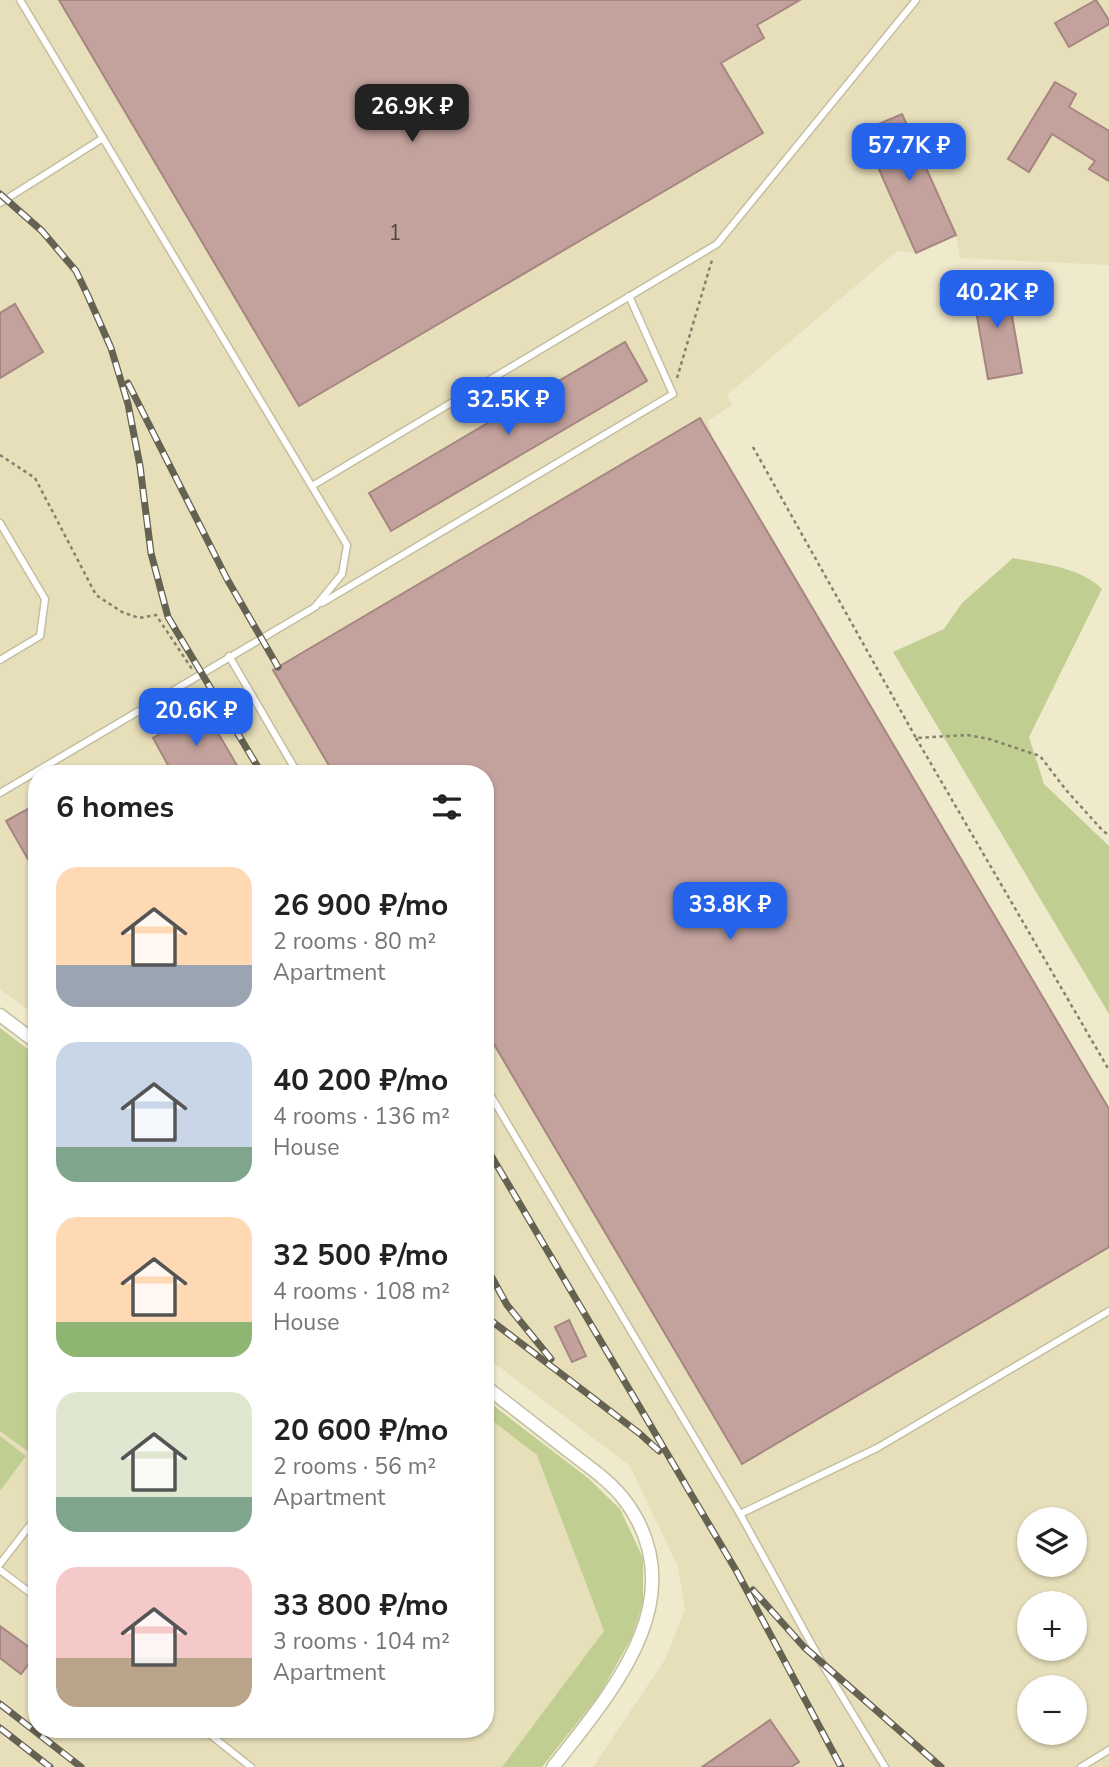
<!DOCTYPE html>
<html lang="en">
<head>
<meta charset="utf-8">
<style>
  :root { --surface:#fff; --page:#f2f2f2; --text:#222; --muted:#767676; --accent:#2563eb }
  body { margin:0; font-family:"Nunito Sans",sans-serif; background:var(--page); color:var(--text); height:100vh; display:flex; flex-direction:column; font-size:26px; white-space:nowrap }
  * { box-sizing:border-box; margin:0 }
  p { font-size:23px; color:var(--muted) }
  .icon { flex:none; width:38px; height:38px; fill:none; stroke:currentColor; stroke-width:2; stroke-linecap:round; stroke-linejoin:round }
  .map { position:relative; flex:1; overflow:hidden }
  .side { position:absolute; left:28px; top:765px; width:466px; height:973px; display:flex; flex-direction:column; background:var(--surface); border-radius:28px; box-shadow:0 2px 5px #0004 }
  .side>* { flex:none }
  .buttons { position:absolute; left:1017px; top:1507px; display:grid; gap:14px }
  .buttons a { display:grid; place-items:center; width:70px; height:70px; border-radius:50%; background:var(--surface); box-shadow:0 2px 5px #0004; font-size:35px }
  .price { position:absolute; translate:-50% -60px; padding:0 16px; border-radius:14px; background:var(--accent); color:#fff; font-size:23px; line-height:46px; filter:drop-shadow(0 2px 4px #0008) }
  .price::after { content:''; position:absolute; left:50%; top:42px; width:21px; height:16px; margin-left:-10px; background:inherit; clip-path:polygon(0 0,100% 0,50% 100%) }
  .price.selected { background:#222; color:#fff }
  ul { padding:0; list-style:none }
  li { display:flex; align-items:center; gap:21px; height:175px; padding:0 28px }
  li span { display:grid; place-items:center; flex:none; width:196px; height:140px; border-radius:21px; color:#555 }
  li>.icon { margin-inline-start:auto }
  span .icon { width:84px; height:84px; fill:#fffc; stroke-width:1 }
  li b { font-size:30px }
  h2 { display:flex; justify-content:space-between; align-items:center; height:84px; padding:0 28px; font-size:30px }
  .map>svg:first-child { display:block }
  .built { fill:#e7dfba; fill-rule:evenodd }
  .green { fill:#c1ce91 }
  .building { fill:#c3a29d; stroke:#a68681; stroke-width:2 }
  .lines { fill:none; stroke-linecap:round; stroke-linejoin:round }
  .lane-casing { stroke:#c4bea1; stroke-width:9 }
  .street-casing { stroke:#c4bea1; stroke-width:15 }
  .path { stroke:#85816d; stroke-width:2.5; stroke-dasharray:3.5 3.5; stroke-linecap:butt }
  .lane { stroke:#fff; stroke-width:6 }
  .street { stroke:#fff; stroke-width:12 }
  .rail-casing { stroke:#656251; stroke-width:7 }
  .rail { stroke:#fff; stroke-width:4.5; stroke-dasharray:13; stroke-linecap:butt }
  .labels { text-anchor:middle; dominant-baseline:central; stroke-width:5; stroke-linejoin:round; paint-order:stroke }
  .number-label { font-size:21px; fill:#50463d }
</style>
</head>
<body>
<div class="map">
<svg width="1109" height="1767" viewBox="0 0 1109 1767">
  <rect width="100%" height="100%" fill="#f0eacc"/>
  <!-- built -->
  <g class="built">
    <path d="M0 0H1109V265L960 258 956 236 916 253 897 251 727 395 732 405 708 421 713 439 1109 1113V1767H593L666 1658 685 1609 678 1567 630 1466 485 1356V774H37V1017L0 989ZM1029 1519H1074V1564H1029ZM1029 1603H1074V1648H1029ZM1029 1687H1074V1732H1029Z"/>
    <path d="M37 1224V1729H485V1415L537 1454 604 1632 502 1767H0V1270Z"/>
  </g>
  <!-- green -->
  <g class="green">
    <path d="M1013 558C1042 564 1080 567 1102 589L1029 737 1044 784 1109 846V1014L893 652 944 629 962 603Z"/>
    <path d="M0 1028 37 1056V1458L0 1431Z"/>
    <path d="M485 1399 588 1478 620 1509 643 1558V1603L632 1637 600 1694 542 1767H502L604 1631 537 1455 485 1415Z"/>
    <path d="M0 1436 26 1456 0 1491Z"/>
  </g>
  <!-- building -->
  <g class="building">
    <path d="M59 0H800L757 25 764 38 721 63 763 133 299 406Z"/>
    <path d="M1096 0 1109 20V24L1069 47 1055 23Z"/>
    <path d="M1055 82 1076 94 1069 107 1109 131V181L1089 169 1095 161 1052 134 1029 172 1008 159Z"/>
    <path d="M902 114 956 235 916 253 862 131Z"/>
    <path d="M1006 282 1022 373 988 379 972 288Z"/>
    <path d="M15 304 43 352 0 378V313Z"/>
    <path d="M625 342 647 381 391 531 369 493Z"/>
    <path d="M700 418 1109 1109V1247L742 1464 485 1029V774H334L273 670Z"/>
    <path d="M204 709 242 774H173L153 738Z"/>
    <path d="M37 804V875L6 821Z"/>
    <path d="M569 1320 586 1356 572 1362 555 1327Z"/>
    <path d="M0 1626 37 1653 21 1674 0 1658Z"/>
    <path d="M770 1720 799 1762 791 1767H702Z"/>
  </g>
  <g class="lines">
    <defs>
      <g id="lane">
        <path d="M0 203 103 138"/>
        <path d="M312 486 717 244 916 0"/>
        <path d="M0 523 45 599 40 636 0 660"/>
        <path d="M322 603 673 394 629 296"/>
        <path d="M229 656 298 774"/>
        <path d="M0 793 315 607 342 574 347 545 20 0"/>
        <path d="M485 1086 740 1514 823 1665 885 1767"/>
        <path d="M740 1514 877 1448 1109 1311"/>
        <path d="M0 1564 37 1516"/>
        <path d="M0 1570 37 1598"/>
        <path d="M203 1729 251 1767"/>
        <path d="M1081 1767 1109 1750"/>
      </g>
      <g id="street">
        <path d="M0 1015 37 1043"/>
        <path d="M485 1386C512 1407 539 1428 566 1449 586 1465 610 1480 626 1502 696 1598 611 1693 553 1767"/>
      </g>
    </defs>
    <!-- lane casing -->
    <use href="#lane" class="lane-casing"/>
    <!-- street casing -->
    <use href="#street" class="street-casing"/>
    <!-- path -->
    <g class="path">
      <path d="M677 378 712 260"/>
      <path d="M753 447 916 738 967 735 989 739 1040 756 1066 790 1103 831 1109 835"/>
      <path d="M0 455 35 478 96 595 122 612 139 618 156 615 192 669"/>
      <path d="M916 738 1109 1070"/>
    </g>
    <!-- lane -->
    <use href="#lane" class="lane"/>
    <!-- street -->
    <use href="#street" class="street"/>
    <defs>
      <g id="rail">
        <path d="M0 194 42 231 76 271 88 296 111 348 128 404 140 466 151 553 168 617 262 774"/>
        <path d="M128 383 227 579 278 667"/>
        <path d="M485 1145 737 1572 841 1767"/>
        <path d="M485 1265 507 1305 551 1359"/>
        <path d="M485 1316 639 1433 659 1451"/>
        <path d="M753 1590 804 1647 941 1767"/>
        <path d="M0 1704 81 1767"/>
        <path d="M0 1728 50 1767"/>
      </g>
    </defs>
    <!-- rail casing -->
    <use href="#rail" class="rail-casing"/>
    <!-- rail -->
    <use href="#rail" class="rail"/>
  </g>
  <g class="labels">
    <!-- number labels -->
    <g class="number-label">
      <text x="395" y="233">1</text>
    </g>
  </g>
</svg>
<div class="buttons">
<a><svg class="icon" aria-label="layers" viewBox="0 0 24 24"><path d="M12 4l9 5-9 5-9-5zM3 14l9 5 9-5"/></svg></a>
<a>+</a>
<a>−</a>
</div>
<b class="price selected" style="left:412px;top:144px">26.9K ₽</b>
<b class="price" style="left:909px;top:183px">57.7K ₽</b>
<b class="price" style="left:997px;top:330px">40.2K ₽</b>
<b class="price" style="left:508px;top:437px">32.5K ₽</b>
<b class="price" style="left:196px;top:748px">20.6K ₽</b>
<b class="price" style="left:730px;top:942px">33.8K ₽</b>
<section class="side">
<h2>6 homes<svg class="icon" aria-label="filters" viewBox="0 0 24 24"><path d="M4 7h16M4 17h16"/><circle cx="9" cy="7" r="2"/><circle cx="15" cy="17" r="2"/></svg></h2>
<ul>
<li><span style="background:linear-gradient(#ffd9b3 70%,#9aa5b1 0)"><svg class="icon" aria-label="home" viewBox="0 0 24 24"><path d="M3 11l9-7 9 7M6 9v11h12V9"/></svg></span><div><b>26 900 ₽/mo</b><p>2 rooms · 80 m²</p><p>Apartment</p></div></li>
<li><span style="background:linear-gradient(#c9d6e8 75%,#7fa58c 0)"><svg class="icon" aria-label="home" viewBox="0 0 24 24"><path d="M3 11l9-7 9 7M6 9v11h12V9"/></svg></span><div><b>40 200 ₽/mo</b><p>4 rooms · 136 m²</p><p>House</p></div></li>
<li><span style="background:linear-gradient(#ffd9b3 75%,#8fb573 0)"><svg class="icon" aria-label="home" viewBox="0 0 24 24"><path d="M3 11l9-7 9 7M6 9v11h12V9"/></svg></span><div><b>32 500 ₽/mo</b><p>4 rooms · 108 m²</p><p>House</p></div></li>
<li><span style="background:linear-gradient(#dfe7d0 75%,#7fa58c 0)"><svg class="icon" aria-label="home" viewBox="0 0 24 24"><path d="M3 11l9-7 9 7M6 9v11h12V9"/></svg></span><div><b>20 600 ₽/mo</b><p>2 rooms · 56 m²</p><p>Apartment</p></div></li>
<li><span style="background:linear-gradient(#f6c9c9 65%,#b9a48a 0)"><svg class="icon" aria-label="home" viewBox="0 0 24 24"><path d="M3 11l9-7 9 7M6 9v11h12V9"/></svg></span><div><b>33 800 ₽/mo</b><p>3 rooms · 104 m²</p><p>Apartment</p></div></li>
</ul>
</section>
</div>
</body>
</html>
